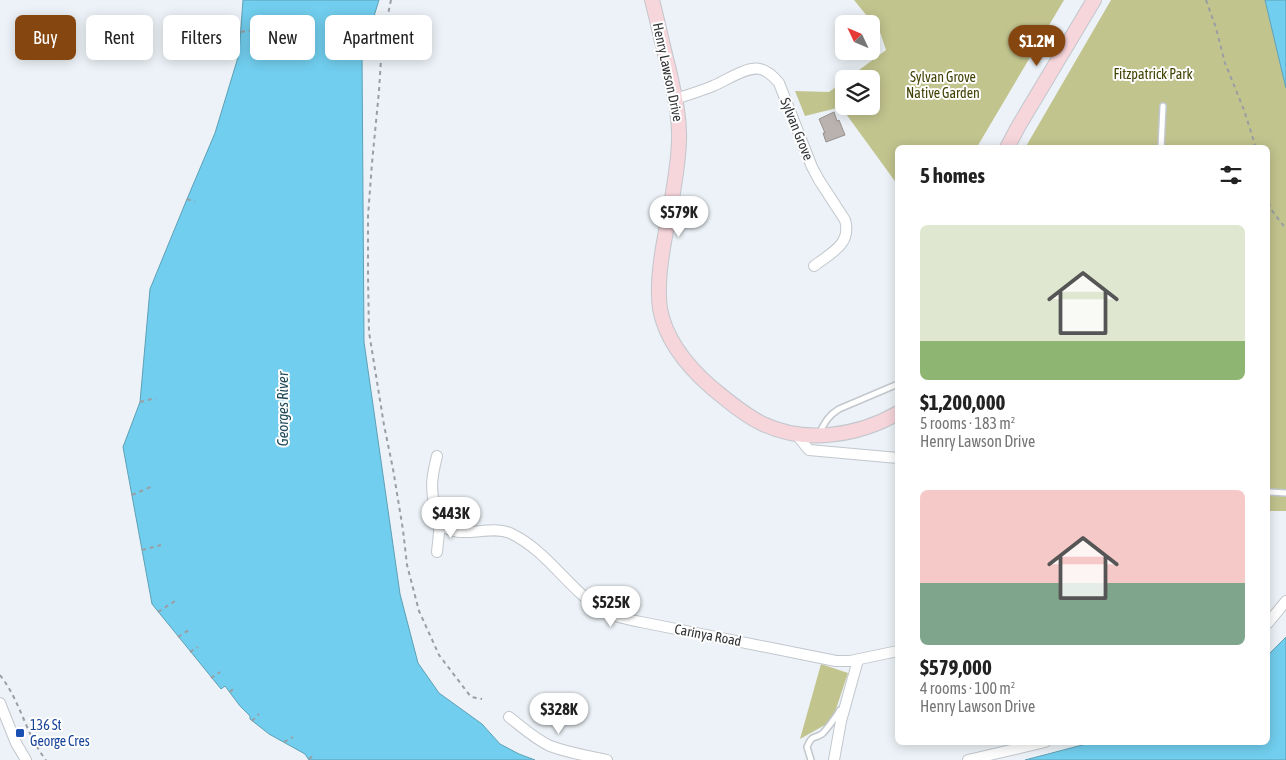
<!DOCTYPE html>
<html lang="en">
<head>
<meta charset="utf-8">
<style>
  :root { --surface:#fff; --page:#f6f6f6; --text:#222; --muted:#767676; --accent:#864610 }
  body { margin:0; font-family:"Asap Condensed",sans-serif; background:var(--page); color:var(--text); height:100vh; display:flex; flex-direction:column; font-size:19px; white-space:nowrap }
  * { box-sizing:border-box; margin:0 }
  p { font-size:16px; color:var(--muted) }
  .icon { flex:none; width:28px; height:28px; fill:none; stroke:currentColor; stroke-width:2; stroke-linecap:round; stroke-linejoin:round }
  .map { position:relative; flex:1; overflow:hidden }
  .panel { position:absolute; left:895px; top:145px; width:375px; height:600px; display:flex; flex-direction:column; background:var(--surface); border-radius:8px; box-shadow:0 2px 12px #0003 }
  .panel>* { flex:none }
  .banner { position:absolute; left:15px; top:15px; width:475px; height:45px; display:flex; gap:10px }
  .needle { width:32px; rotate:314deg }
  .controls { position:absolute; left:835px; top:15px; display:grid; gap:10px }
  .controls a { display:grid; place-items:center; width:45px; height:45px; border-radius:8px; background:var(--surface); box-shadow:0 2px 12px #0003; font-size:25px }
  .price { position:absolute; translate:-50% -42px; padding:0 11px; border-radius:18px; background:#fff; color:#222; font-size:16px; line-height:32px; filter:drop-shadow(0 1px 2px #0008) }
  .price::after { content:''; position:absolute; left:50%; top:30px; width:15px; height:11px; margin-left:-8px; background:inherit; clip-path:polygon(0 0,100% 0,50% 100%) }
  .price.on { background:var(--accent); color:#fff }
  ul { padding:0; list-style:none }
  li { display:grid; align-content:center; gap:10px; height:265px; padding:0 25px }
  li span { display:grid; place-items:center; height:155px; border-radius:8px; color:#555 }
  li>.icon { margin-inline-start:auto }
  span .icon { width:90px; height:90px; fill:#fffc; stroke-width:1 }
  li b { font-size:21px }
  h2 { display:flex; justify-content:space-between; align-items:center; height:60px; padding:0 25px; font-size:21px }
  .pill { padding:0 18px; border-radius:8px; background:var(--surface); box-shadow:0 2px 12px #0003; font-size:18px; line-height:45px }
  .pill.on { background:var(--accent); color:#fff }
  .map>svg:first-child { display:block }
  .green { fill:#c2c48e }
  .water { fill:#71ceee; stroke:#5ea0b6 }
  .building { fill:#b9b2af; stroke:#97918e }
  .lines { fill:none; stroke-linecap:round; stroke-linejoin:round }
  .lane-casing { stroke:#c1c7cc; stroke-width:8 }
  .street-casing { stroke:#c1c7cc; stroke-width:12 }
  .secondary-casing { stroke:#c1c7cc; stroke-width:16 }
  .path { stroke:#9a9ea2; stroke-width:2; stroke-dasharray:4 4; stroke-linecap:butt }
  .lane { stroke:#fff; stroke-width:5 }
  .street { stroke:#fff; stroke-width:10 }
  .secondary { stroke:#f6d5db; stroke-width:14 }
  .transit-dot { fill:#1a4fb4; stroke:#fefefe; stroke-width:2 }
  .labels { text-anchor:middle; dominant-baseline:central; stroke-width:4; stroke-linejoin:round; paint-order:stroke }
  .street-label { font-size:14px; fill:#313335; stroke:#fefefe }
  .park-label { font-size:14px; fill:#424305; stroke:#fefefe }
  .transit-label { font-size:14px; fill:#164399; stroke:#fefefe; text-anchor:start }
  .water-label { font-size:15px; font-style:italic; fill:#214b58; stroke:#fefefe }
</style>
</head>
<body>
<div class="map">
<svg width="1286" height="760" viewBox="0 0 1286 760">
  <rect width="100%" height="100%" fill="#ecf2f7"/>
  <!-- green -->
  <g class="green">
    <path d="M854 0H1064L977 147 898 148 897 184 841 107 805 116 795 91 829 92 844 81V106H871V79H847L886 50 880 32Z"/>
    <path d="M1111 0H1265L1286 88V511H1268V148H1025Z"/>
    <path d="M821 664 848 673 832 721 800 739Z"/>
  </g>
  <!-- water -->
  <g class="water">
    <path d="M243 0H379L362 55 364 342 400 594 418 663 439 693 482 724 500 744 519 754 535 760H309L305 754 269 734 250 719V716L240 706 225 686 221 689 152 604 123 447 140 402 150 289 187 199 215 133 239 54Z"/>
    <path d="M1265 0H1286V88L1284 80Z"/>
    <path d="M1286 637V760H1025L1090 743 1268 742V655Z"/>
  </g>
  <!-- building -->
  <path class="building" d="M834 112 837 121 839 120 845 135 826 142 823 133H825L819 119Z"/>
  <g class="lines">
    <defs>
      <g id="lane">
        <path d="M1161 148 1163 106"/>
        <path d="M820 432C825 422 829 415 839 409L898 384"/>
        <path d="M1268 492 1286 493"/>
        <path d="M811 760 807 747C813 734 812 740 822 734 827 729 836 717 840 710"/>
      </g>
      <g id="street">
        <path d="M675 99C688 95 701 91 713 86 725 81 747 66 760 69 768 71 774 77 779 83L812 167 819 180 845 220C852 244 831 253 814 266"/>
        <path d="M796 434 809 450 898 458"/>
        <path d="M437 456C432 476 430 487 435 508 436 513 437 519 440 523 456 542 489 524 510 533 548 551 567 588 601 609 613 617 627 619 641 622L836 661H850L898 651"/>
        <path d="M437 552 440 523"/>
        <path d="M1268 623 1286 601"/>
        <path d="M0 703 16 743 26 760"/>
        <path d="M509 717C522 727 535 739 550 746 569 753 588 756 607 760"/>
        <path d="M834 760 841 721 858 660"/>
        <path d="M968 760 1045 742"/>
      </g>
      <g id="secondary">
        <path d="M652 0C658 23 663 47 669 70 674 93 680 116 679 141 678 174 670 208 664 242 660 264 657 287 660 309 666 341 687 366 711 387 727 400 744 415 763 424 805 444 858 436 898 413"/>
        <path d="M1007 148 1018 127 1094 0"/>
      </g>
    </defs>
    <!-- lane casing -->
    <use href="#lane" class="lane-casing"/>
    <!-- street casing -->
    <use href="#street" class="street-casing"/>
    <!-- secondary casing -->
    <use href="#secondary" class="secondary-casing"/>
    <!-- path -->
    <g class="path">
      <path d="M391 0 382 43 379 91 372 163 368 216V276L369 332 384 425 393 469 403 530 407 565 419 611 439 655 471 697 482 699"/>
      <path d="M1206 0 1216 28 1225 63 1244 110 1256 148"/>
      <path d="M241 32 253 30"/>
      <path d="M1268 195 1270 208 1286 229"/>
      <path d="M187 199 195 202"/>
      <path d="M140 402 156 398"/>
      <path d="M132 495 153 486"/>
      <path d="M142 550 161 545"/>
      <path d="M158 612 178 599"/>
      <path d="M178 637 189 630"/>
      <path d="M190 652 198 647"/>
      <path d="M0 675C21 702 25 733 46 760"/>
      <path d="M211 678 220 672"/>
      <path d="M230 692 233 689"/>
      <path d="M252 721 259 714"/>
      <path d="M284 742 293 737"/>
      <path d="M309 759 315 754"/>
    </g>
    <!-- lane -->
    <use href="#lane" class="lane"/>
    <!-- street -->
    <use href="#street" class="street"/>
    <!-- secondary -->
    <use href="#secondary" class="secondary"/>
  </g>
  <!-- markers -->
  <rect class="transit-dot" x="15" y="728" width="10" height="10" rx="2.5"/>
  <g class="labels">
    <!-- street labels -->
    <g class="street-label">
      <text transform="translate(668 72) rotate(78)">Henry Lawson Drive</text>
      <text transform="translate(797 129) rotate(68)">Sylvan Grove</text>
      <text transform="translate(708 635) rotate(11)">Carinya Road</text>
    </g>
    <!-- park labels -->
    <g class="park-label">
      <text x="1153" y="74">Fitzpatrick Park</text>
      <text x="943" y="77">Sylvan Grove<tspan x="943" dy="16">Native Garden</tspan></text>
    </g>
    <!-- transit labels -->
    <g class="transit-label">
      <text x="30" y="725">136 St<tspan x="30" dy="16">George Cres</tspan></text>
    </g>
    <!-- water labels -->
    <g class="water-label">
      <text transform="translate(282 409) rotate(-90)">Georges River</text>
    </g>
  </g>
</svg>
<div class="controls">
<a><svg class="needle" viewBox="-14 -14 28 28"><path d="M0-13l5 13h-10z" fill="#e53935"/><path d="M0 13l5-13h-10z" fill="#767676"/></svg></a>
<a><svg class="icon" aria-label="layers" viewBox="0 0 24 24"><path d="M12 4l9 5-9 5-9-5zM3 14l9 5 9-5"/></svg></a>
</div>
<b class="price on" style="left:1037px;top:67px">$1.2M</b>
<b class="price" style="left:679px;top:238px">$579K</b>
<b class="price" style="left:451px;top:539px">$443K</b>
<b class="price" style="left:611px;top:628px">$525K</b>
<b class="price" style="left:559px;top:735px">$328K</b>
<div class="banner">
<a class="pill on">Buy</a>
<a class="pill">Rent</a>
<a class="pill">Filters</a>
<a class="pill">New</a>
<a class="pill">Apartment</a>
</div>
<section class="panel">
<h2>5 homes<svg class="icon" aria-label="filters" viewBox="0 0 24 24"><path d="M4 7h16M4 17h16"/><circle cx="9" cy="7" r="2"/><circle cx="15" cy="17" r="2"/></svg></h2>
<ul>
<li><span style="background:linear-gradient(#dfe7d0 75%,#8fb573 0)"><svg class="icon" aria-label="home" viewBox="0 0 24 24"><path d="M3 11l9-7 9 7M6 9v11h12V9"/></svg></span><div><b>$1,200,000</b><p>5 rooms · 183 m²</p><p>Henry Lawson Drive</p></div></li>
<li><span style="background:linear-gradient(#f6c9c9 60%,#7fa58c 0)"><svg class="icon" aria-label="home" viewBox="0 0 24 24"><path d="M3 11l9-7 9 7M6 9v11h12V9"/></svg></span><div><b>$579,000</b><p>4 rooms · 100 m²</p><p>Henry Lawson Drive</p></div></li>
</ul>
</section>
</div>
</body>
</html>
